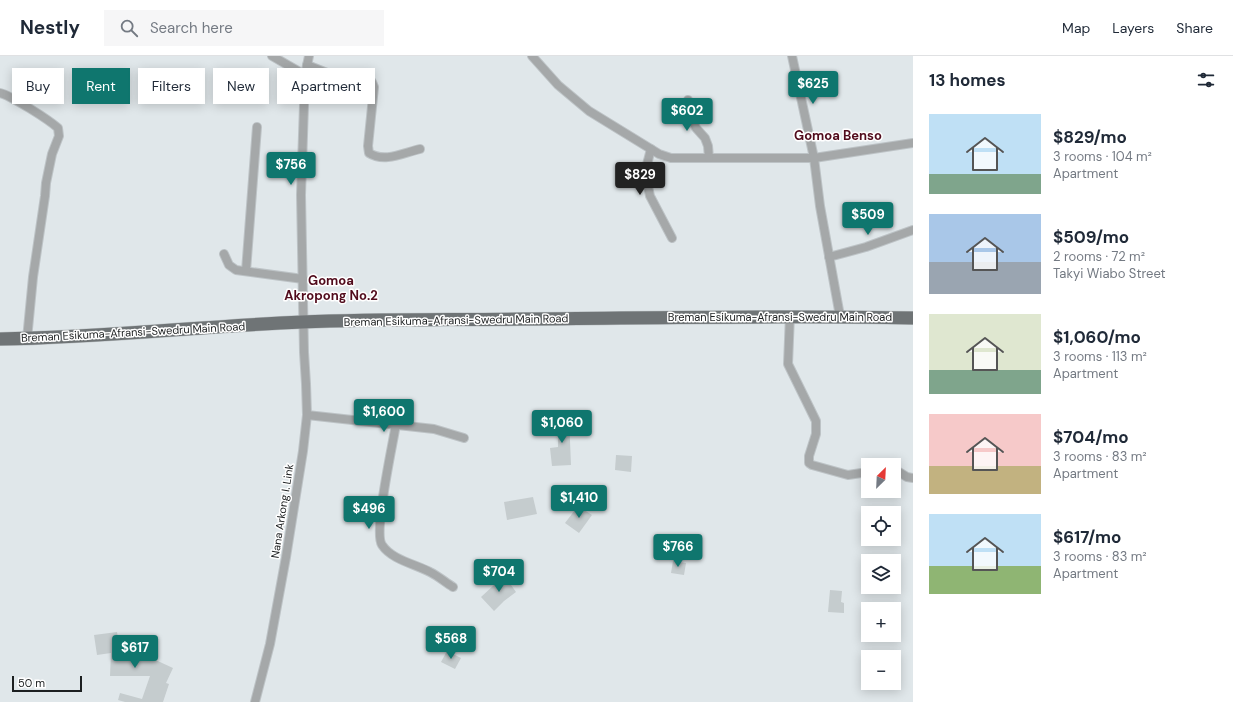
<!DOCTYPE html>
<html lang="en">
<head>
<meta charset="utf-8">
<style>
  :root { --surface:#fff; --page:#f6f6f7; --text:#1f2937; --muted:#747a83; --line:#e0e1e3; --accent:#0f766e }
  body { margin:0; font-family:"DM Sans",sans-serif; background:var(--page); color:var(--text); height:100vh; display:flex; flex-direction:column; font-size:15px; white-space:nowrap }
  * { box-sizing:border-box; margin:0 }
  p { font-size:13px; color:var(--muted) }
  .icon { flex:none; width:22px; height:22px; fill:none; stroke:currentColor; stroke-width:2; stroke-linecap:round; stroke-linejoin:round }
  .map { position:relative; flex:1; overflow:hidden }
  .side { display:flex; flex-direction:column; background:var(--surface); width:320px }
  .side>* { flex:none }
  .banner { position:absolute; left:12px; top:12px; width:380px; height:36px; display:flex; gap:8px }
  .needle { width:26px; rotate:24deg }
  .tools { position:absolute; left:861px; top:402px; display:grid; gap:8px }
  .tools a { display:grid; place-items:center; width:40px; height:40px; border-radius:0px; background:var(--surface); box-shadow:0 2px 10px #0003; font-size:20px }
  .scale { position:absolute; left:12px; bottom:10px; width:70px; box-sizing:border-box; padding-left:4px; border:2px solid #1c1f20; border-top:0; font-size:11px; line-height:14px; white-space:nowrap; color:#1c1f20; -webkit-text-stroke:3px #fff; paint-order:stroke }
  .price { position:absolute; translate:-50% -34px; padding:0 9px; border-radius:4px; background:var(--accent); color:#fff; font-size:13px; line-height:26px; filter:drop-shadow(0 1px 2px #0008) }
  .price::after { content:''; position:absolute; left:50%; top:24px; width:12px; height:9px; margin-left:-6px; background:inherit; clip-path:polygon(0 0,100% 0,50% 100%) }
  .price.active { background:#222; color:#fff }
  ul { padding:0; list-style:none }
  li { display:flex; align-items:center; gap:12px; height:100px; padding:0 16px }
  li span { display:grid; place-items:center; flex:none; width:112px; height:80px; border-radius:0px; color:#555 }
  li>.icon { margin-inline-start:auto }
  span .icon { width:48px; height:48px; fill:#fffc; stroke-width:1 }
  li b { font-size:17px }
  h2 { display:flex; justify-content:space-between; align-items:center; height:48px; padding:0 16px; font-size:17px }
  .pill { padding:0 14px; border-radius:0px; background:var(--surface); box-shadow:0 2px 10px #0003; font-size:14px; line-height:36px }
  .pill.active { background:var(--accent); color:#fff }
  header { display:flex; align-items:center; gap:24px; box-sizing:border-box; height:56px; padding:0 20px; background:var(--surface); border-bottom:1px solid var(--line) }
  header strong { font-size:19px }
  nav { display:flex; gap:22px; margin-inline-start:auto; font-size:14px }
  .search { width:280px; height:36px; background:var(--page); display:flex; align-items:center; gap:10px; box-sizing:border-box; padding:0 14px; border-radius:0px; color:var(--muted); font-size:15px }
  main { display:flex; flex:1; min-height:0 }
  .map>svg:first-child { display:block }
  .building { fill:#c5ccce }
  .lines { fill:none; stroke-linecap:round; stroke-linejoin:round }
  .minor-casing { stroke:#bdc3c6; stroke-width:10 }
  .primary-casing { stroke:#bdc3c6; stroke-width:14 }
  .minor { stroke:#a5a8a9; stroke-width:8 }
  .primary { stroke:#6f7476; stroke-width:13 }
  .labels { text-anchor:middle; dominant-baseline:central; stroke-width:3; stroke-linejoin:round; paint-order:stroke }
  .street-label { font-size:11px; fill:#1c1f20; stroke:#fff }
  .quarter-label { font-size:13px; font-weight:bold; fill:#510b1c; stroke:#fff }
</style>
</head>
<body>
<header>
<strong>Nestly</strong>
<div class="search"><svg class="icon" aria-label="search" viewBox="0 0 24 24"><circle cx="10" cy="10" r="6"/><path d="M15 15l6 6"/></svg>Search here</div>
<nav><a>Map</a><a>Layers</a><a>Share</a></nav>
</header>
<main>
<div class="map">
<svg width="913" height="646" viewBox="0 0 913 646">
  <rect width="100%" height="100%" fill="#e0e7ea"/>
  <!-- building -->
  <g class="building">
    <path d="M558 360H569L571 409 552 410 550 392 558 391Z"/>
    <path d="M616 399 632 400 631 416 615 414Z"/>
    <path d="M533 441 537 458 507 464 504 446Z"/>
    <path d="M578 450 592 459 579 477 565 467Z"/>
    <path d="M673 505 686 507 684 519 671 517Z"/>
    <path d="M504 519 516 536 504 545 494 555 481 541 494 529 493 526Z"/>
    <path d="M830 534 842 535 841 546 844 547V557L828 556Z"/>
    <path d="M117 576 121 601H149L173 612 166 627 169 628 163 646H125L118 644 120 637 142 643 150 620H110L111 597 97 599 94 579Z"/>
    <path d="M447 595 461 602 455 613 441 606Z"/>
  </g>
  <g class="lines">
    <defs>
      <g id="minor">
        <path d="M272 0 305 19"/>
        <path d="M532 0 558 29 589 55 659 98 671 102H814L913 87"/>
        <path d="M792 0 814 102 820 150 840 260"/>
        <path d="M307 9 332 19 372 26 374 31 368 90 369 97C384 107 403 97 420 93"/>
        <path d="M0 37C12 40 49 64 58 72L59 80 52 98 46 127 45 140 33 221 27 283"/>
        <path d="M688 44 692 63 696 72 705 82 708 90 709 102"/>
        <path d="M651 93 645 116 650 140 672 182"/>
        <path d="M224 198 229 209 236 214 303 223"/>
        <path d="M829 201 866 191 913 174"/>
        <path d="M246 215 257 71"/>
        <path d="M790 259 788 308 816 365V378L809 400V407L812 409 848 419 868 416"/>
        <path d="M307 359 434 373 464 382"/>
        <path d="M396 368C393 388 373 476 382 489 392 504 415 508 430 516 438 520 445 526 453 531"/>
        <path d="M894 413 907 421 913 422"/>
        <path d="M255 646 270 588 286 501 303 395 307 359 306 328 304 296 301 139 305 19 309 0"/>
      </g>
      <path id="primary" d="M0 283C101 282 202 270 302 266 376 263 449 264 523 263 653 262 783 259 913 262"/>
    </defs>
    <!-- minor casing -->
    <use href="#minor" class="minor-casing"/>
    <!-- primary casing -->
    <use href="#primary" class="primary-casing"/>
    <!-- minor -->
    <use href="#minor" class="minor"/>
    <!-- primary -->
    <use href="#primary" class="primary"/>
  </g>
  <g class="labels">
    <!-- street labels -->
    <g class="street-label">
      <text x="780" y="261">Breman Esikuma-Afransi-Swedru Main Road</text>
      <text transform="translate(456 264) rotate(-1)">Breman Esikuma-Afransi-Swedru Main Road</text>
      <text transform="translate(133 276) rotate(-3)">Breman Esikuma-Afransi-Swedru Main Road</text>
      <text transform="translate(282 455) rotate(-81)">Nana Arkong I. Link</text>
    </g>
    <!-- quarter labels -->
    <g class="quarter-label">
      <text x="838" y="79">Gomoa Benso</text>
      <text x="331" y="224">Gomoa<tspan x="331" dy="15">Akropong No.2</tspan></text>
    </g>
  </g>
</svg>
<div class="tools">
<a><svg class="needle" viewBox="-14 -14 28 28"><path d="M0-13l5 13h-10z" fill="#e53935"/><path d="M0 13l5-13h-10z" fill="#747a83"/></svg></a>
<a><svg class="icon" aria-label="locate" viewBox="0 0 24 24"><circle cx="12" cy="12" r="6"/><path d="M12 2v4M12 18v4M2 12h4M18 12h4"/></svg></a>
<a><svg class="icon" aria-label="layers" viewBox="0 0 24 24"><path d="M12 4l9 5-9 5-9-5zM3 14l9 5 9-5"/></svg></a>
<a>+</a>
<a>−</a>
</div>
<div class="scale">50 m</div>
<b class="price" style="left:813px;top:49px">$625</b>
<b class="price" style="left:687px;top:76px">$602</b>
<b class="price" style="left:291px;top:130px">$756</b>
<b class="price active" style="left:640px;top:140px">$829</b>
<b class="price" style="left:868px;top:180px">$509</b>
<b class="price" style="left:384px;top:377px">$1,600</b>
<b class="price" style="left:562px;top:388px">$1,060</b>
<b class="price" style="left:579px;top:463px">$1,410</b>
<b class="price" style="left:369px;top:474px">$496</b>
<b class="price" style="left:678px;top:512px">$766</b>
<b class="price" style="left:499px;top:537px">$704</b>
<b class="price" style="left:451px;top:604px">$568</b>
<b class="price" style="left:135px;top:613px">$617</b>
<div class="banner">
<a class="pill">Buy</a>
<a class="pill active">Rent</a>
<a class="pill">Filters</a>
<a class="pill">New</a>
<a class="pill">Apartment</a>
</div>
</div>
<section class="side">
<h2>13 homes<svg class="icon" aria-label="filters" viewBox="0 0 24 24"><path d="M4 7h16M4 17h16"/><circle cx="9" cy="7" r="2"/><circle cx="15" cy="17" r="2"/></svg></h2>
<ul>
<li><span style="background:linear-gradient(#bfe0f5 75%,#7fa58c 0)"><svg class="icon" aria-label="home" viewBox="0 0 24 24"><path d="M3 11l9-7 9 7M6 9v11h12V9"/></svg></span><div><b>$829/mo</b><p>3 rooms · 104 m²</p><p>Apartment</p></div></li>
<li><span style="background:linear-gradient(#a9c7e8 60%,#9aa5b1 0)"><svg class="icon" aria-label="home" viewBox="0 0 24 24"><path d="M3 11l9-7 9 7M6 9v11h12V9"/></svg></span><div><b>$509/mo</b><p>2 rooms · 72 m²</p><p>Takyi Wiabo Street</p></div></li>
<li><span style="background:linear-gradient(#dfe7d0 70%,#7fa58c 0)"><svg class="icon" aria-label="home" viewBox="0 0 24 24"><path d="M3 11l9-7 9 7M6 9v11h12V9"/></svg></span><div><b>$1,060/mo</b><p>3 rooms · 113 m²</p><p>Apartment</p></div></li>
<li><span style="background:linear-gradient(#f6c9c9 65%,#c2b280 0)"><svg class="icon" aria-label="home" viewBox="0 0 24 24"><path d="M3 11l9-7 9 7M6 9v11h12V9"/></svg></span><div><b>$704/mo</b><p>3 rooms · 83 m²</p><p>Apartment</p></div></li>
<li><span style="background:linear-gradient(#bfe0f5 65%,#8fb573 0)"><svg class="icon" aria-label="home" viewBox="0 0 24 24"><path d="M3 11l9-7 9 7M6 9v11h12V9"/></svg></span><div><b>$617/mo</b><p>3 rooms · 83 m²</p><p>Apartment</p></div></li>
</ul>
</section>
</main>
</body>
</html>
